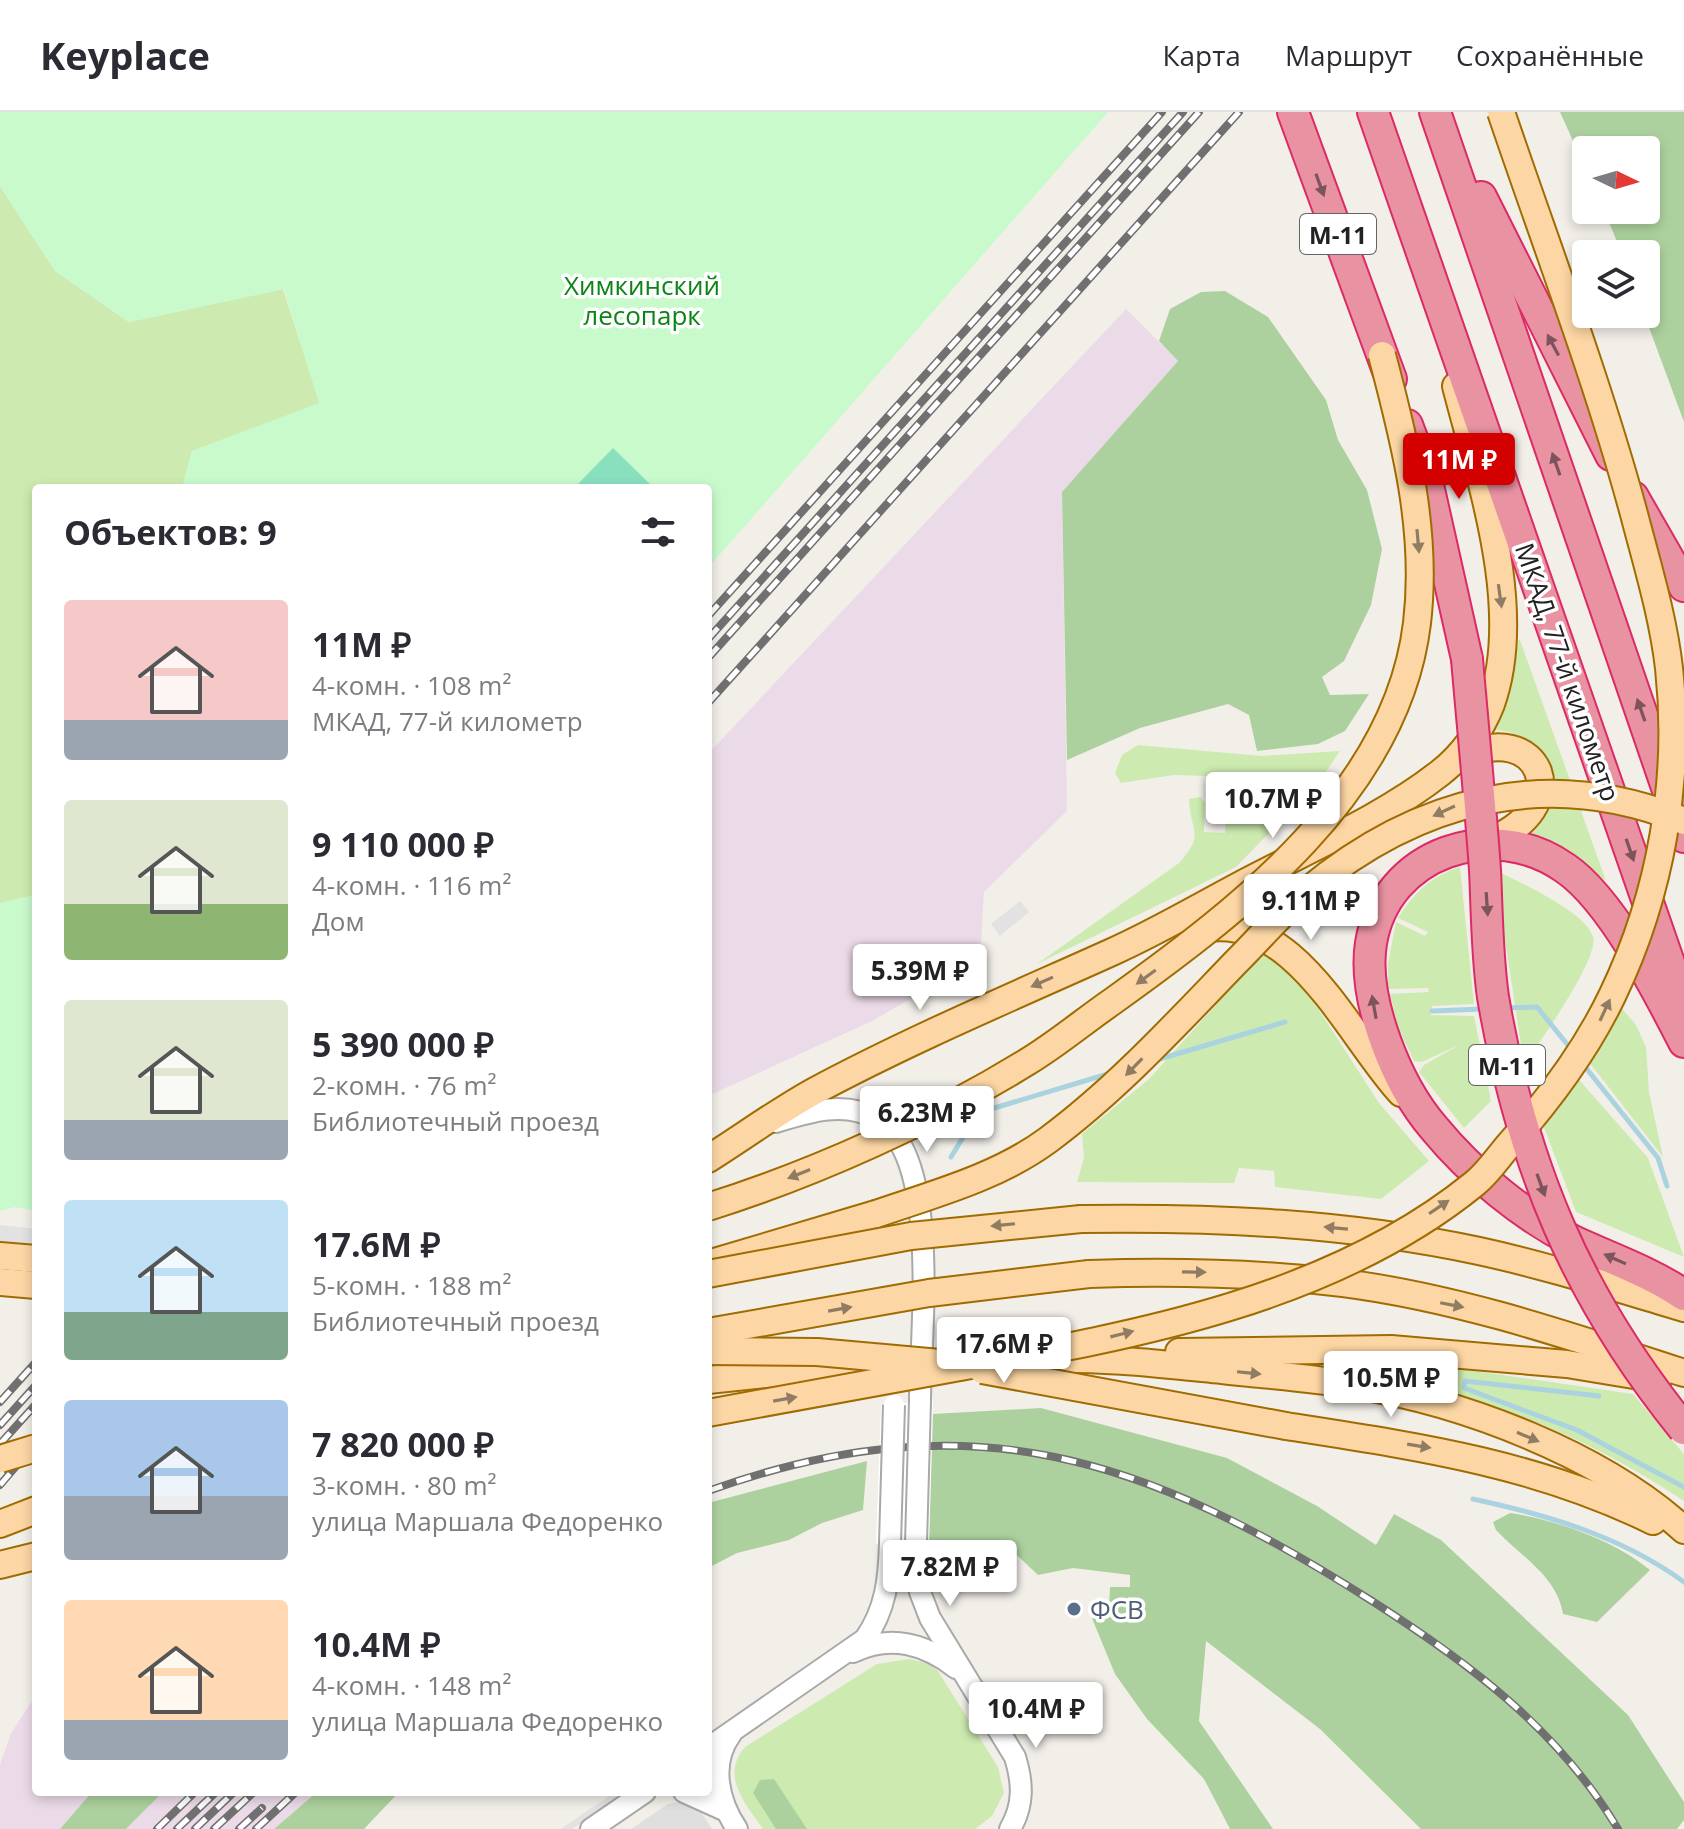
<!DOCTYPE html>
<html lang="ru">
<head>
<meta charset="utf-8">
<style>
  :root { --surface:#fff; --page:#f7f7f7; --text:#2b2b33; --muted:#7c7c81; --line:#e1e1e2; --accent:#d40000 }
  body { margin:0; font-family:"Open Sans",sans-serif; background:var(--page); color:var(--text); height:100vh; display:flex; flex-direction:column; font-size:30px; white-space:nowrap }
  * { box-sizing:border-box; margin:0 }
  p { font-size:26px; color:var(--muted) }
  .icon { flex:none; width:44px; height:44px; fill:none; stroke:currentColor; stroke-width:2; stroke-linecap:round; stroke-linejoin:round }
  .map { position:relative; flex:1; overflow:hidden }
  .details { position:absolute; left:32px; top:372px; width:680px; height:1312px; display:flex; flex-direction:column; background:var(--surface); border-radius:8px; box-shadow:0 4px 12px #0003 }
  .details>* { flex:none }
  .needle { width:52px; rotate:95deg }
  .controls { position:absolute; left:1572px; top:24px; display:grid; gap:16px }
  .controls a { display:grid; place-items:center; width:88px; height:88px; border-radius:8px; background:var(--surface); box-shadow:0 4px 12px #0003; font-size:40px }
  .price { position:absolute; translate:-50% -68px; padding:0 18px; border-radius:8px; background:#fff; color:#222; font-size:26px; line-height:52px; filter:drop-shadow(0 2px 4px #0008) }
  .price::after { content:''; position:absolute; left:50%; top:48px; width:24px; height:18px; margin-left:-12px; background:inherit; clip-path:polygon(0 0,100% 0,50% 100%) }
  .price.current { background:var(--accent); color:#fff }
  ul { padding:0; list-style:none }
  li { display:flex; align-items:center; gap:24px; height:200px; padding:0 32px }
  li span { display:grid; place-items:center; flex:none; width:224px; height:160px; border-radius:8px; color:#555 }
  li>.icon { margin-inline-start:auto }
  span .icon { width:96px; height:96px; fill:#fffc; stroke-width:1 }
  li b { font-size:34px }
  h2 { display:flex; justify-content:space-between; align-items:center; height:96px; padding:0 32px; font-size:34px }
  header { display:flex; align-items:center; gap:48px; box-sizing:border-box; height:112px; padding:0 40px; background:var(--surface); border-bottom:2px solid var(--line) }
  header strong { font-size:38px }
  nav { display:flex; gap:44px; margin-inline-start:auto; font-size:28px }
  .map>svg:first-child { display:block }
  .residential { fill:#e0dfdf }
  .industrial { fill:#ebdbe8 }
  .grass { fill:#cdebb0 }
  .forest { fill:#add19e }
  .park { fill:#c8facc }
  .pitch { fill:#88e0be }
  .parking { fill:#e2e2e2 }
  .pier { fill:#fff }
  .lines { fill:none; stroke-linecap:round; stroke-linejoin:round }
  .stream { stroke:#aad3df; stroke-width:5 }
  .minor-casing { stroke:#a9a9a9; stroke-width:24 }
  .major-casing { stroke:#a06b00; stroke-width:30 }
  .highway-casing { stroke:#dc2a67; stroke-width:34 }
  .minor { stroke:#fff; stroke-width:20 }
  .major { stroke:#fcd6a4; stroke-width:26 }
  .highway { stroke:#e892a2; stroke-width:30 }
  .rail-casing { stroke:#707070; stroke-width:8 }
  .rail { stroke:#fff; stroke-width:5; stroke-dasharray:15; stroke-linecap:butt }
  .minor-bridge-casing { stroke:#a9a9a9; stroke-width:24; stroke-linecap:butt }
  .major-bridge-casing { stroke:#a06b00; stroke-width:30; stroke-linecap:butt }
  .highway-bridge-casing { stroke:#dc2a67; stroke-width:34; stroke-linecap:butt }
  .minor-bridge { stroke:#fff; stroke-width:20 }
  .major-bridge { stroke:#fcd6a4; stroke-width:26 }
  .highway-bridge { stroke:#e892a2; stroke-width:30 }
  .oneway { fill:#7b545c }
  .oneway2 { fill:#8f7c63 }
  .service-dot { fill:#5c6f8a; stroke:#fff; stroke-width:3 }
  .labels { text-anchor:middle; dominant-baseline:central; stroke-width:7; stroke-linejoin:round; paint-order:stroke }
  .shield { fill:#fff; stroke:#646464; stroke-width:2 }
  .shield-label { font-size:24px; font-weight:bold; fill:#222 }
  .park-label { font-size:26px; fill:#0c8416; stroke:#fff }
  .street-label { font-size:26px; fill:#222; stroke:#fff }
  .service-label { font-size:26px; fill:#4e5e75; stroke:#fff; text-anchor:start }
</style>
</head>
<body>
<header>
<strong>Keyplace</strong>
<nav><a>Карта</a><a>Маршрут</a><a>Сохранённые</a></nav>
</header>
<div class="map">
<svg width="1684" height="1717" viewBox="0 0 1684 1717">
  <rect width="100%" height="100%" fill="#f2efe9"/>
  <!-- residential -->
  <path class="residential" d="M680 1690 701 1700 712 1717H631L668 1692Z"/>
  <!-- industrial -->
  <g class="industrial">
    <path d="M1126 197 1178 249 1062 380 1067 699 984 780 980 847 872 909 708 984V642Z"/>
    <path d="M36 1583V1680H92L60 1717H0V1653L11 1621Z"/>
    <path d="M163 1680H317L274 1717H126Z"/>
  </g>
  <!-- grass -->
  <g class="grass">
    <path d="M0 74 55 159 129 210 283 177 320 292 192 339 184 371 187 376H36V783L0 791Z"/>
    <path d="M1518 528H1520L1606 769 1552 730 1529 723C1534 714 1547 707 1551 694 1565 655 1531 617 1492 618L1513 566Z"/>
    <path d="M1138 633 1262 644 1340 639 1321 667 1174 663 1121 671 1115 661 1122 643Z"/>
    <path d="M1201 685 1205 691 1204 720 1225 721 1228 686 1301 688 1236 755 1037 852 1179 751C1206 721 1190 720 1189 687Z"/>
    <path d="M1460 755 1474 892 1432 894 1431 903 1474 904 1491 989 1464 1016 1419 960 1424 953 1459 933 1422 950 1414 949 1398 915 1390 882 1429 880 1428 876 1388 877V852L1396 810 1425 824 1428 820 1398 806C1415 780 1430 765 1460 755Z"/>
    <path d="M1499 760C1522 771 1587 801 1593 825 1599 848 1538 932 1524 953L1504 821Z"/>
    <path d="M1264 840 1301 870 1379 991 1429 1049 1381 1087 1275 1075 1274 1059 1239 1056 1234 1071 1077 1070 1084 1046 1082 1022 1149 967Z"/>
    <path d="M1616 890 1636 913 1646 935 1649 980 1663 1045 1585 945Z"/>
    <path d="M1573 961 1648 1046 1684 1145 1576 1100 1542 1010Z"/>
    <path d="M1387 1253 1441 1254 1633 1282 1684 1342V1389C1586 1324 1501 1292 1388 1264Z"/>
    <path d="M909 1547 926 1551 938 1559 998 1655 1004 1681 992 1704 975 1717H763C745 1691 720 1664 745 1635L877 1552Z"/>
  </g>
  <!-- forest -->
  <g class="forest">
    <path d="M1560 0H1684V310L1644 202 1646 142H1622L1604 98H1646V38H1586V58Z"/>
    <path d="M1225 179 1268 205 1326 288 1338 328 1367 378 1382 437 1371 493 1344 549 1322 565 1330 583 1369 582 1345 619 1318 632 1257 639 1249 603 1228 592 1140 616 1067 648 1062 380 1178 249 1159 229 1170 197 1201 180Z"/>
    <path d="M1041 1296 1227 1346 1317 1394 1376 1433 1394 1402 1441 1428 1628 1603 1684 1690V1708L1677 1717H1421L1320 1617 1206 1529 1199 1609 1273 1717H1230L1204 1667 1147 1607 1115 1562 1091 1504 1109 1495 1110 1475H1130V1463L1073 1456 1038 1463 1005 1432 947 1451 929 1430 933 1302Z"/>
    <path d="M867 1349 863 1398 822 1411 789 1428 737 1441 708 1456V1391Z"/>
    <path d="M1510 1401C1556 1408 1614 1428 1650 1458L1597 1510 1563 1502C1557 1464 1521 1445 1496 1418L1493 1410Z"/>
    <path d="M774 1667 807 1717H776L753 1681 760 1668Z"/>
    <path d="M92 1680H163L126 1717H60Z"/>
    <path d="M317 1680H399L364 1717H274Z"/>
  </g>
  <!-- park -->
  <g class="park">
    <path d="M0 0H1108L708 456V376H187L183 372 192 339 319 291 284 177 129 210 55 159 0 74Z"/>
    <path d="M36 783V1099L15 1095 0 1099V791Z"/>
  </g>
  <!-- pitch -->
  <path class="pitch" d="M613 336 653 375 652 376H574Z"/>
  <!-- parking -->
  <g class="parking">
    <path d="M1020 789 1029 800 1000 824 991 812Z"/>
    <path d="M0 1113 36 1117V1136L0 1133Z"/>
    <path d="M615 1680H627L572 1717H561Z"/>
  </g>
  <!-- pier -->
  <path class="pier" d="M933 1287 929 1430 876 1432 881 1294Z"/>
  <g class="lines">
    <!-- stream -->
    <g class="stream">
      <path d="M1505 896 1537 895 1571 937"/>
      <path d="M1432 899 1483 897"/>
      <path d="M1156 948 1285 910"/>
      <path d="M1582 951 1658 1046 1667 1074"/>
      <path d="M951 1045 970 1014 991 997 1111 961"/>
      <path d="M1599 1284 1465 1269 1464 1276 1577 1318 1684 1375"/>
      <path d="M1473 1387C1547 1403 1621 1424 1684 1470"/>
    </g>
    <defs>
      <g id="minor">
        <path d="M776 1010C808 1000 845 988 877 1007 942 1044 920 1224 920 1289"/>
        <path d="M916 1431 920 1480 930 1506 1015 1645C1023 1671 1024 1693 1010 1717"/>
        <path d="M853 1540C891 1522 925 1532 956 1556"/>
        <path d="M731 1622C709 1652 719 1690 737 1717"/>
        <path d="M708 1636 865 1527C886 1497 889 1467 890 1431"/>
        <path d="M684 1680 724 1698"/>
        <path d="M591 1717 645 1680"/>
      </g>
      <g id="major">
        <path d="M1459 646C1542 604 1578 697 1486 730"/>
        <path d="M1198 818C1293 794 1348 924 1401 981"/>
        <path d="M708 1047C743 1025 777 1000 813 980 910 928 1012 885 1112 840 1159 819 1204 792 1250 768 1313 735 1384 705 1440 661 1462 644 1481 618 1491 592 1525 497 1480 368 1456 274"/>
        <path d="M1081 1107C1215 1105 1348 1111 1479 1139 1548 1154 1616 1176 1684 1196"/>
        <path d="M0 1144 36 1147"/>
        <path d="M708 1152 876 1102"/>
        <path d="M1089 1162C1174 1159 1258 1161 1343 1171 1460 1186 1573 1225 1684 1261"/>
        <path d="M0 1170 36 1173"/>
        <path d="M1179 1240 1391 1237 1567 1252 1658 1267"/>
        <path d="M1040 1247C1101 1245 1161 1252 1222 1258 1266 1263 1311 1266 1354 1273 1464 1290 1602 1343 1684 1418"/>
        <path d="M708 1268 861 1252"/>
        <path d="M1286 1314C1415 1334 1535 1351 1653 1409"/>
        <path d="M0 1412 36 1398"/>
        <path d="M0 1453 36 1444"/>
      </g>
      <g id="highway">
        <path d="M1293 0 1391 267"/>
        <path d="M1373 0 1684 894"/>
        <path d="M1435 0 1684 725"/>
        <path d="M1481 85 1611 343"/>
        <path d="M1407 313 1426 364 1467 547"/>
        <path d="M1633 385 1684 474"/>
        <path d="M1684 930C1659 881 1611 787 1565 756 1493 705 1386 740 1371 831 1362 888 1397 973 1434 1016 1471 1061 1523 1104 1575 1130 1612 1147 1650 1160 1684 1183"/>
      </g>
    </defs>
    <!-- minor casing -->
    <use href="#minor" class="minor-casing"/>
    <!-- major casing -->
    <use href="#major" class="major-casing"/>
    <!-- highway casing -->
    <use href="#highway" class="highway-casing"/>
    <!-- minor -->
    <use href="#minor" class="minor"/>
    <!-- major -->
    <use href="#major" class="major"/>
    <!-- highway -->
    <use href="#highway" class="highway"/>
    <defs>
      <g id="rail">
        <path d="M708 504 1162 0"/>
        <path d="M708 527 1183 0"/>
        <path d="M708 546 1199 0"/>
        <path d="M708 591 1239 0"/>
        <path d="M0 1290 36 1250"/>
        <path d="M0 1313 36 1273"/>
        <path d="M0 1332 36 1292"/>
        <path d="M0 1373 36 1331"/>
        <path d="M708 1379C971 1285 1145 1345 1372 1489 1469 1551 1558 1617 1618 1717"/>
        <path d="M157 1717 195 1680"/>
        <path d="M177 1717 216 1680"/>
        <path d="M195 1717 234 1680"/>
        <path d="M214 1717 254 1680"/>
        <path d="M239 1717 262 1696"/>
        <path d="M256 1717 296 1680"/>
      </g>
    </defs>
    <!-- rail casing -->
    <use href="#rail" class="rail-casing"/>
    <!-- rail -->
    <use href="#rail" class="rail"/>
    <defs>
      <g id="minor-bridge">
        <path d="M890 1431 894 1293"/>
        <path d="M916 1431 920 1289"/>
      </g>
      <g id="major-bridge">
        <path d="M708 1095C816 1061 931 1009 1027 950 1057 932 1084 909 1113 889 1240 798 1397 679 1417 511 1428 419 1405 330 1382 243"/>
        <path d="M876 1102C934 1082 998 1065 1048 1028 1118 976 1177 911 1237 849 1260 826 1282 800 1306 780 1417 687 1548 653 1684 709"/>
        <path d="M708 1162 911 1124 1081 1107"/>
        <path d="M708 1220 929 1181 1089 1162"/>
        <path d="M708 1239 817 1240 940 1251"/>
        <path d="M982 1258 1286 1314"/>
        <path d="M708 1301C792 1286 876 1271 960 1255 1137 1223 1331 1188 1474 1072 1487 1062 1497 1047 1507 1035 1549 988 1586 939 1613 882 1661 782 1681 667 1669 556 1663 504 1647 452 1634 402 1597 266 1546 133 1501 0"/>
        <path d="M0 1347 36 1336"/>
      </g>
      <path id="highway-bridge" d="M1467 547C1473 617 1480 687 1485 758 1487 800 1487 844 1493 885 1522 1053 1576 1184 1684 1317"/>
    </defs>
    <!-- minor-bridge casing -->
    <use href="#minor-bridge" class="minor-bridge-casing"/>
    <!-- major-bridge casing -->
    <use href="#major-bridge" class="major-bridge-casing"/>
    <!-- highway-bridge casing -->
    <use href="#highway-bridge" class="highway-bridge-casing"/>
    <!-- minor-bridge -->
    <use href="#minor-bridge" class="minor-bridge"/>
    <!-- major-bridge -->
    <use href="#major-bridge" class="major-bridge"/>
    <!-- highway-bridge -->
    <use href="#highway-bridge" class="highway-bridge"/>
  </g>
  <!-- one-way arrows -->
  <defs><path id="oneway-solid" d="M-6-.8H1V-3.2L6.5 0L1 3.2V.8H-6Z" transform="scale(2)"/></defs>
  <g class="oneway">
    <use href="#oneway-solid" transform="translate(1320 73) rotate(70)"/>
    <use href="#oneway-solid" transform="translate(1553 233) rotate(-118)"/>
    <use href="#oneway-solid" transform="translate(1556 352) rotate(-109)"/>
    <use href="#oneway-solid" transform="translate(1641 598) rotate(-109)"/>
    <use href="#oneway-solid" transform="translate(1630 738) rotate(71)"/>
    <use href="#oneway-solid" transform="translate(1487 792) rotate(86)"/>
    <use href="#oneway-solid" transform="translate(1374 895) rotate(-100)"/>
    <use href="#oneway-solid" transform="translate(1541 1073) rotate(70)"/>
    <use href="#oneway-solid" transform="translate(1615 1147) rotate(-156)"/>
  </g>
  <g class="oneway2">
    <use href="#oneway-solid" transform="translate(1418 429) rotate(85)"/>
    <use href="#oneway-solid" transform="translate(1500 484) rotate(82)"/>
    <use href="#oneway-solid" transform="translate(1444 699) rotate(155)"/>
    <use href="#oneway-solid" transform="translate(1146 865) rotate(144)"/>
    <use href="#oneway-solid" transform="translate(1042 870) rotate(156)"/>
    <use href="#oneway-solid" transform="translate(1605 898) rotate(-65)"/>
    <use href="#oneway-solid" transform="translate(1134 955) rotate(134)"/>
    <use href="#oneway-solid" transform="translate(799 1062) rotate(158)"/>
    <use href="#oneway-solid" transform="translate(1439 1095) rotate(-34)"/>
    <use href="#oneway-solid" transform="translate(1003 1113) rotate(174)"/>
    <use href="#oneway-solid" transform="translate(1336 1116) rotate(-175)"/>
    <use href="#oneway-solid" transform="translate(1194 1160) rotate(1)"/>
    <use href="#oneway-solid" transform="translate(1452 1193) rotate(11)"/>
    <use href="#oneway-solid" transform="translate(840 1197) rotate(-10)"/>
    <use href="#oneway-solid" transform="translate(1122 1222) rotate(-14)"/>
    <use href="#oneway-solid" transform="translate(1249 1261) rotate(6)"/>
    <use href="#oneway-solid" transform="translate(785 1287) rotate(-10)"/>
    <use href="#oneway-solid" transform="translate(1528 1325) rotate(23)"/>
    <use href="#oneway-solid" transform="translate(1419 1334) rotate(9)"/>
  </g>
  <!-- markers -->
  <circle class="service-dot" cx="1074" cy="1497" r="8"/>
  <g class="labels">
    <!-- shield labels -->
    <g class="shield">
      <rect x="1300" y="102" width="76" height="40" rx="6"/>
      <rect x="1469" y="933" width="76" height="40" rx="6"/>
    </g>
    <g class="shield-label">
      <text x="1338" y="122">М-11</text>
      <text x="1507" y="953">М-11</text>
    </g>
    <!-- park labels -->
    <g class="park-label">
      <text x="642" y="173">Химкинский<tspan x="642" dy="30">лесопарк</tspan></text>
    </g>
    <!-- street labels -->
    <g class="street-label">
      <text transform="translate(1568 560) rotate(71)">МКАД, 77-й километр</text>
    </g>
    <!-- service labels -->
    <g class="service-label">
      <text x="1090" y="1497">ФСВ</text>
    </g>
  </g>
</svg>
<div class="controls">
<a><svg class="needle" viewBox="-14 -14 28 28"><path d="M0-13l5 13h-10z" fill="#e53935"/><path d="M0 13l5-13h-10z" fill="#7c7c81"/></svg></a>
<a><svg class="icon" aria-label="layers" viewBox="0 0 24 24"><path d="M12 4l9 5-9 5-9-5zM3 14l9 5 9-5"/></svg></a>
</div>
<b class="price current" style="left:1459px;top:389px">11M ₽</b>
<b class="price" style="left:1273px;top:728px">10.7M ₽</b>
<b class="price" style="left:1311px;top:830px">9.11M ₽</b>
<b class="price" style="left:920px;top:900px">5.39M ₽</b>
<b class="price" style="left:927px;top:1042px">6.23M ₽</b>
<b class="price" style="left:1004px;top:1273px">17.6M ₽</b>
<b class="price" style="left:1391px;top:1307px">10.5M ₽</b>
<b class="price" style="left:950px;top:1496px">7.82M ₽</b>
<b class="price" style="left:1036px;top:1638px">10.4M ₽</b>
<section class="details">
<h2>Объектов: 9<svg class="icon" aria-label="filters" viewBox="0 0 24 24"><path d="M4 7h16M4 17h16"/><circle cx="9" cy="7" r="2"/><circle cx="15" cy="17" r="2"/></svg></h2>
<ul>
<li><span style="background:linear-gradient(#f6c9c9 75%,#9aa5b1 0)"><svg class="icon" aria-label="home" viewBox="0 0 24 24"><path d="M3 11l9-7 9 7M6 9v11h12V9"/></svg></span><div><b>11M ₽</b><p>4-комн. · 108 m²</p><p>МКАД, 77-й километр</p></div></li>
<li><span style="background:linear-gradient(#dfe7d0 65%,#8fb573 0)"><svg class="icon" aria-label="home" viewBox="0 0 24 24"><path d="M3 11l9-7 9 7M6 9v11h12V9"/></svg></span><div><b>9 110 000 ₽</b><p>4-комн. · 116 m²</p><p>Дом</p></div></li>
<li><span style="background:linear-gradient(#dfe7d0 75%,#9aa5b1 0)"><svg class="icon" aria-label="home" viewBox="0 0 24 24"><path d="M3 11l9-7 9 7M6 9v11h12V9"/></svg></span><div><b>5 390 000 ₽</b><p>2-комн. · 76 m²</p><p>Библиотечный проезд</p></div></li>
<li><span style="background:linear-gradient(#bfe0f5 70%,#7fa58c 0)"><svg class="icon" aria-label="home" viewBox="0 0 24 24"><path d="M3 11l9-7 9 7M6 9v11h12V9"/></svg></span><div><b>17.6M ₽</b><p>5-комн. · 188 m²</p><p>Библиотечный проезд</p></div></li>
<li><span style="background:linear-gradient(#a9c7e8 60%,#9aa5b1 0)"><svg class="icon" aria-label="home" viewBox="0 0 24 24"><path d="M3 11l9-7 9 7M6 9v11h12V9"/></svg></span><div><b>7 820 000 ₽</b><p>3-комн. · 80 m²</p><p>улица Маршала Федоренко</p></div></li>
<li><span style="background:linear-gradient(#ffd9b3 75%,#9aa5b1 0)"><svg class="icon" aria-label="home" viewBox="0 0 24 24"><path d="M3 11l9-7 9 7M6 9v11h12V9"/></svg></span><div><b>10.4M ₽</b><p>4-комн. · 148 m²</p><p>улица Маршала Федоренко</p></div></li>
</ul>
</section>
</div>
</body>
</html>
